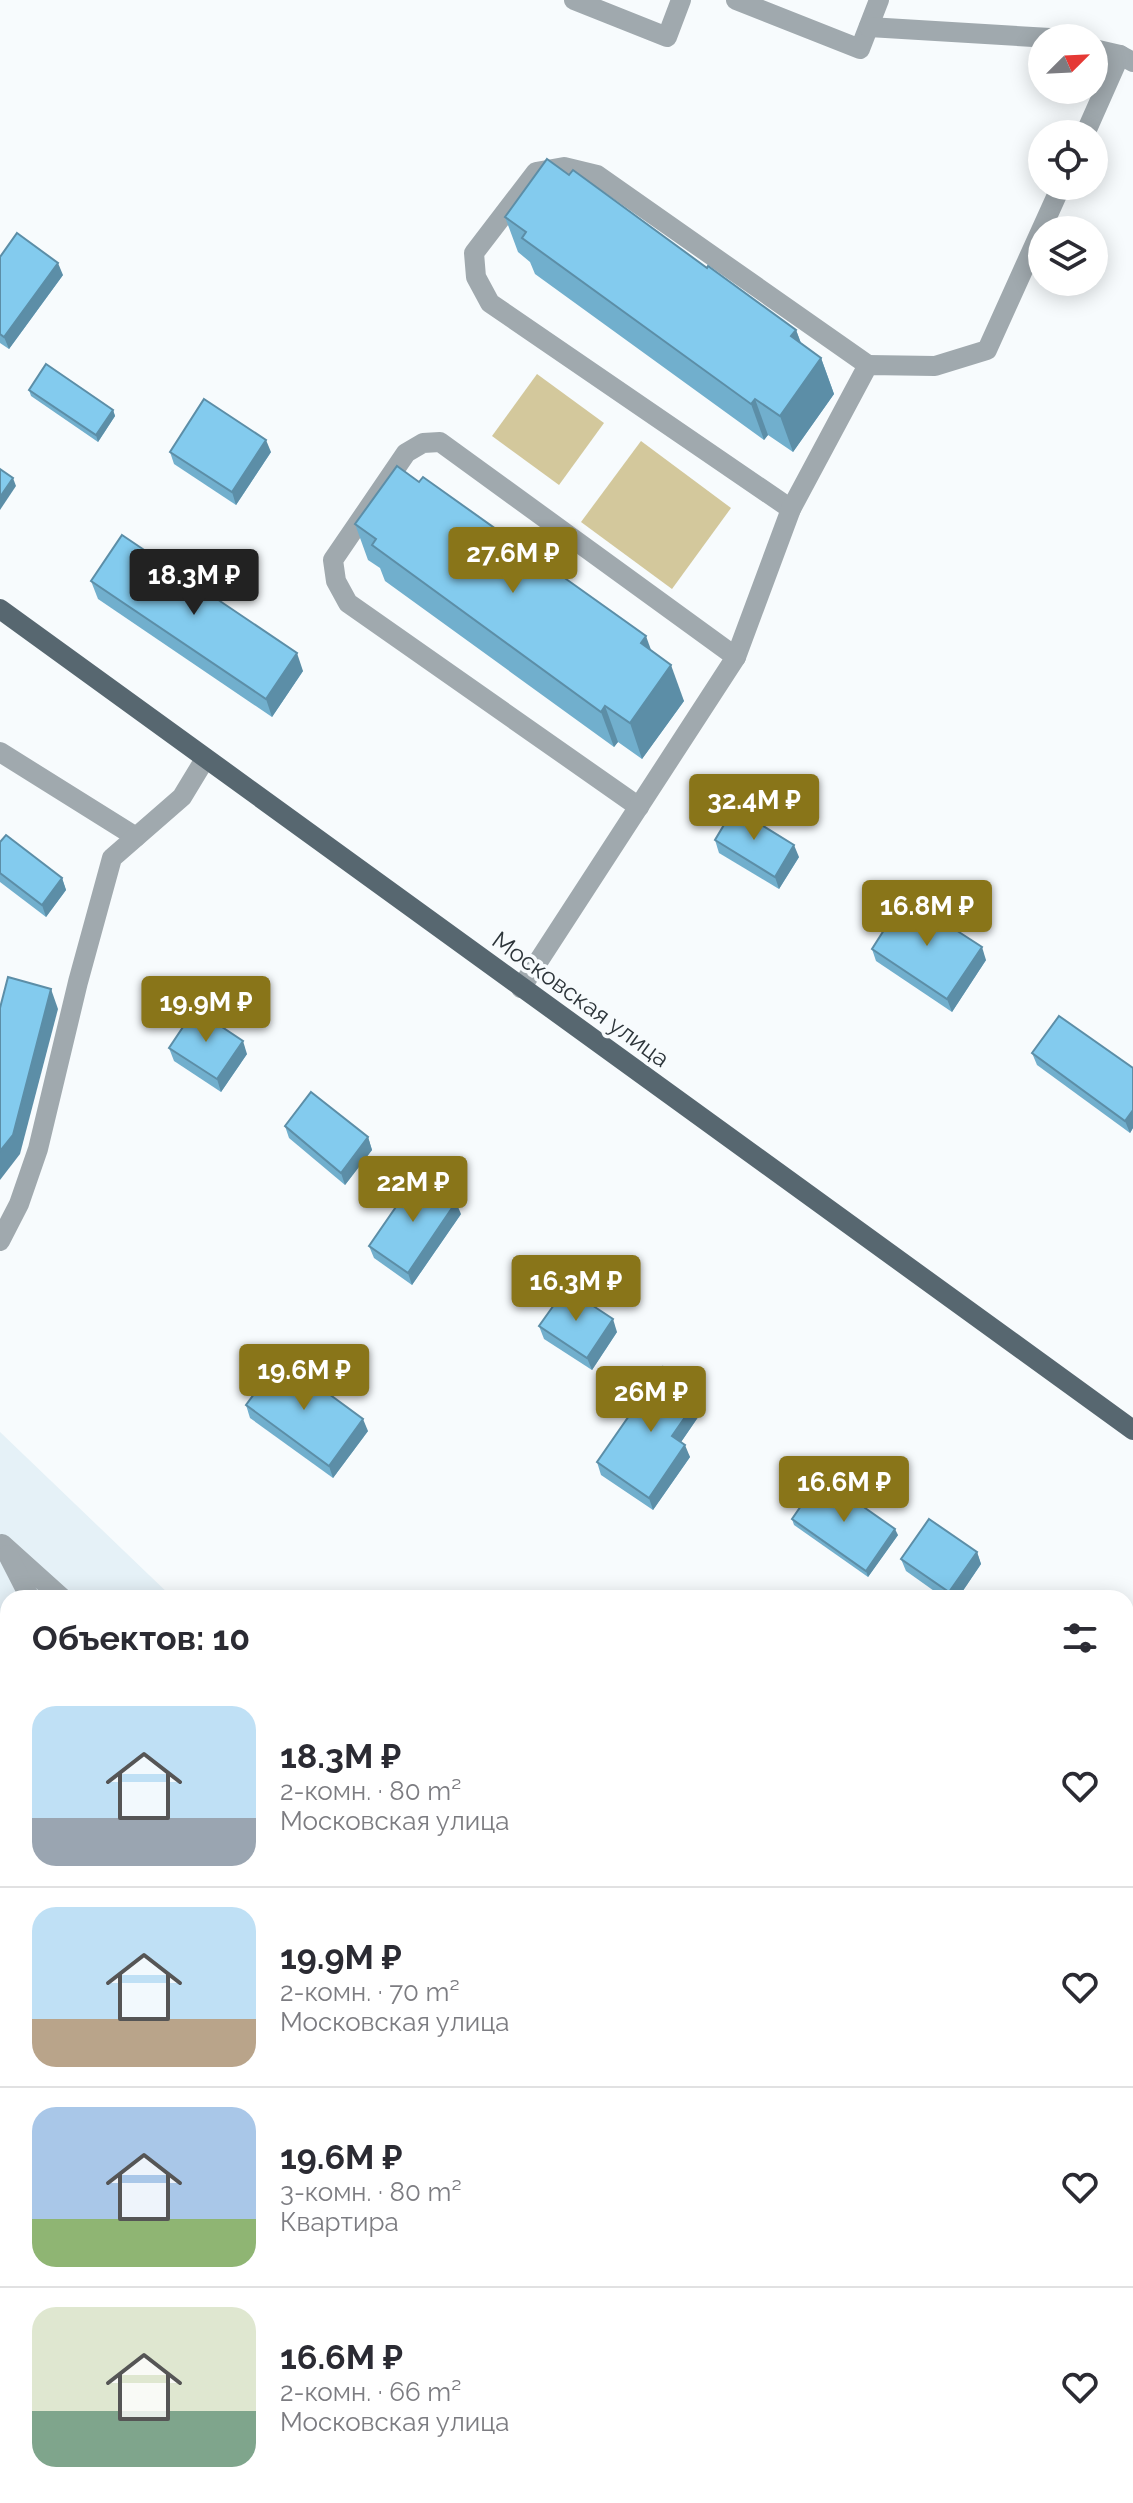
<!DOCTYPE html>
<html lang="ru">
<head>
<meta charset="utf-8">
<style>
  :root { --surface:#fff; --page:#f7f7f7; --text:#2b2b33; --muted:#7c7c81; --line:#e1e1e2; --accent:#897519 }
  body { margin:0; font-family:Raleway,sans-serif; background:var(--page); color:var(--text); height:100vh; display:flex; flex-direction:column; font-size:30px; white-space:nowrap }
  * { box-sizing:border-box; margin:0 }
  p { font-size:26px; color:var(--muted) }
  .icon { flex:none; width:44px; height:44px; fill:none; stroke:currentColor; stroke-width:2; stroke-linecap:round; stroke-linejoin:round }
  .map { position:relative; flex:1; overflow:hidden }
  .details { position:absolute; left:0px; top:1590px; width:1134px; height:914px; display:flex; flex-direction:column; background:var(--surface); border-radius:24px 24px 0 0; box-shadow:0 4px 20px #0003 }
  .details>* { flex:none }
  .needle { width:52px; rotate:66deg }
  .controls { position:absolute; left:1028px; top:24px; display:grid; gap:16px }
  .controls a { display:grid; place-items:center; width:80px; height:80px; border-radius:50%; background:var(--surface); box-shadow:0 4px 20px #0003; font-size:40px }
  .price { position:absolute; translate:-50% -68px; padding:0 18px; border-radius:8px; background:var(--accent); color:#fff; font-size:26px; line-height:52px; filter:drop-shadow(0 2px 4px #0008) }
  .price::after { content:''; position:absolute; left:50%; top:48px; width:24px; height:18px; margin-left:-12px; background:inherit; clip-path:polygon(0 0,100% 0,50% 100%) }
  .price.on { background:#222; color:#fff }
  ul { padding:0; list-style:none }
  li { display:flex; align-items:center; gap:24px; height:200px; padding:0 32px }
  li+li { border-top:2px solid var(--line) }
  li span { display:grid; place-items:center; flex:none; width:224px; height:160px; border-radius:24px; color:#555 }
  li>.icon { margin-inline-start:auto }
  span .icon { width:96px; height:96px; fill:#fffc; stroke-width:1 }
  li b { font-size:34px }
  h2 { display:flex; justify-content:space-between; align-items:center; height:96px; padding:0 32px; font-size:34px }
  .map>svg:first-child { display:block }
  .built { fill:#e5f1f7 }
  .green { fill:#d3c89c }
  .lines { fill:none; stroke-linecap:round; stroke-linejoin:round }
  .stream { stroke:#b6a765; stroke-width:12 }
  .minor { stroke:#a0a9ae; stroke-width:20 }
  .major { stroke:#576770; stroke-width:20 }
  .rail-casing { stroke:#495055; stroke-width:9 }
  .rail { stroke:#f7fbfd; stroke-width:6; stroke-dasharray:18; stroke-linecap:butt }
  .wall { fill:#71afcd }
  .shaded-wall { fill:#5c8ea7 }
  .building { fill:#83cbee; stroke:#5c8ea7; stroke-width:2 }
  .labels { text-anchor:middle; dominant-baseline:central; stroke-width:7; stroke-linejoin:round; paint-order:stroke }
  .street-label { font-size:24px; fill:#2d353a; stroke:#f7fbfd }
</style>
</head>
<body>
<div class="map">
<svg width="1133" height="2503" viewBox="0 0 1133 2503">
  <rect width="100%" height="100%" fill="#f7fbfd"/>
  <!-- built -->
  <g class="built">
    <path d="M0 1432 173 1598H8V2065L0 2055Z"/>
    <path d="M631 2496H842L851 2503H641Z"/>
  </g>
  <!-- green -->
  <g class="green">
    <path d="M537 374 604 423 559 485 492 436Z"/>
    <path d="M641 441 731 508 672 589 581 522Z"/>
    <path d="M235 2496H349L358 2503H238Z"/>
  </g>
  <g class="lines">
    <!-- stream -->
    <path class="stream" d="M308 2496 316 2503"/>
    <!-- minor -->
    <g class="minor">
      <path d="M574 0 667 37 681 0"/>
      <path d="M736 0 860 49 879 0"/>
      <path d="M869 27 1050 38"/>
      <path d="M1094 49 1120 55 1133 62"/>
      <path d="M1085 134 1120 55"/>
      <path d="M791 509 490 303 476 277 474 253 536 172 564 167 597 175 868 365"/>
      <path d="M0 752 136 837"/>
      <path d="M639 807 348 603 336 581 333 560 406 453 423 443 440 442 736 657"/>
      <path d="M521 988 736 657 791 509 868 365 935 366 987 350 1061 186"/>
      <path d="M0 1241 19 1204 38 1149 78 982 112 858 182 797 205 759"/>
      <path d="M2 1544 62 1598"/>
      <path d="M8 1555 30 1598"/>
      <path d="M0 1796 8 1809"/>
      <path d="M0 1880 8 1891"/>
      <path d="M0 2086 8 2097"/>
      <path d="M786 2496 795 2503"/>
    </g>
    <!-- major -->
    <path class="major" d="M0 609 1133 1430"/>
    <defs>
      <g id="rail">
        <path d="M0 2350 8 2364"/>
        <path d="M0 2429 8 2444"/>
        <path d="M36 2496 40 2503"/>
        <path d="M80 2496 84 2503"/>
      </g>
    </defs>
    <!-- rail casing -->
    <use href="#rail" class="rail-casing"/>
    <!-- rail -->
    <use href="#rail" class="rail"/>
  </g>
  <!-- wall -->
  <g class="wall">
    <path d="M569 175 707 268 796 330 801 343 821 358 834 394 793 452 768 435 764 440 535 274 530 262 518 252 505 217Z"/>
    <path d="M0 257 63 275 9 349 0 343Z"/>
    <path d="M29 390 113 410 115 416 98 442 31 396Z"/>
    <path d="M170 452H271L236 505 174 464Z"/>
    <path d="M355 524 651 650 684 701 642 759 618 742 614 747 385 581 380 568 368 560Z"/>
    <path d="M91 581 303 671 272 717 98 599Z"/>
    <path d="M715 840 799 857 779 889 719 853Z"/>
    <path d="M0 842 62 878 66 890 46 917 0 882Z"/>
    <path d="M872 949 986 960 952 1012 876 961Z"/>
    <path d="M169 1048 247 1054 221 1092 174 1061Z"/>
    <path d="M1032 1053 1133 1068V1128L1130 1133 1037 1065Z"/>
    <path d="M285 1126 368 1137 372 1150 345 1185 289 1138Z"/>
    <path d="M461 1214 412 1285 374 1258 369 1246Z"/>
    <path d="M539 1326 617 1332 592 1370 544 1339Z"/>
    <path d="M701 1394 705 1407 681 1442 690 1457 653 1510 601 1475 597 1462Z"/>
    <path d="M246 1405 368 1431 333 1478 250 1418Z"/>
    <path d="M792 1519 898 1535 868 1577 794 1525Z"/>
    <path d="M977 1552 981 1564 958 1598H944L906 1571 901 1559Z"/>
    <path d="M1133 1794V1837L1129 1834 1126 1826V1804Z"/>
    <path d="M1126 2224 1133 2229V2415L1126 2410Z"/>
    <path d="M883 2496H1106L1116 2503H893Z"/>
  </g>
  <!-- shaded-wall -->
  <g class="shaded-wall">
    <path d="M58 263 63 275 9 349 4 337Z"/>
    <path d="M796 330 809 365 791 336Z"/>
    <path d="M821 358 834 394 793 452 780 416Z"/>
    <path d="M755 399 768 435 764 440 751 404Z"/>
    <path d="M113 410 115 416 98 442 96 435Z"/>
    <path d="M266 440 271 452 236 505 232 492Z"/>
    <path d="M13 478 16 486 0 510V497Z"/>
    <path d="M646 636 659 672 641 643Z"/>
    <path d="M297 653 303 671 272 717 266 699Z"/>
    <path d="M671 665 684 701 642 759 630 723Z"/>
    <path d="M605 706 618 742 614 747 601 712Z"/>
    <path d="M794 845 799 857 779 889 775 877Z"/>
    <path d="M62 878 66 890 46 917 42 905Z"/>
    <path d="M982 947 986 960 952 1012 947 999Z"/>
    <path d="M51 989 58 1009 20 1154 0 1180V1151Z"/>
    <path d="M243 1041 247 1054 221 1092 217 1079Z"/>
    <path d="M1133 1110V1128L1130 1133 1125 1121Z"/>
    <path d="M368 1137 372 1150 345 1185 341 1173Z"/>
    <path d="M456 1202 461 1214 412 1285 408 1273Z"/>
    <path d="M613 1319 617 1332 592 1370 587 1358Z"/>
    <path d="M701 1394 705 1407 677 1448 672 1436Z"/>
    <path d="M363 1419 368 1431 333 1478 329 1466Z"/>
    <path d="M685 1445 690 1457 653 1510 649 1498Z"/>
    <path d="M895 1529 898 1535 868 1577 866 1571Z"/>
    <path d="M977 1552 981 1564 958 1598H951L949 1592Z"/>
  </g>
  <!-- building -->
  <g class="building">
    <path d="M547 159 569 175 573 170 707 268 708 266 796 330 791 336 821 358 780 416 755 399 751 404 522 238 526 232 505 217Z"/>
    <path d="M17 233 58 263 4 337 0 334V257Z"/>
    <path d="M46 364 113 410 96 435 29 390Z"/>
    <path d="M204 399 266 440 232 492 170 452Z"/>
    <path d="M397 466 419 482 423 477 646 636 641 643 671 665 630 723 605 706 601 712 372 545 376 539 355 524Z"/>
    <path d="M0 469 13 478 0 497Z"/>
    <path d="M122 535 297 653 266 699 91 581Z"/>
    <path d="M734 808 794 845 775 877 715 840Z"/>
    <path d="M6 835 62 878 42 905 0 873V842Z"/>
    <path d="M905 897 982 947 947 999 872 949Z"/>
    <path d="M8 977 51 989 13 1135 0 1151V1008Z"/>
    <path d="M195 1009 243 1041 217 1079 169 1048Z"/>
    <path d="M1059 1016 1133 1068V1110L1125 1121 1032 1053Z"/>
    <path d="M311 1092 368 1137 341 1173 285 1126Z"/>
    <path d="M418 1175 456 1202 408 1273 369 1246Z"/>
    <path d="M566 1288 613 1319 587 1358 539 1326Z"/>
    <path d="M280 1358 363 1419 329 1466 246 1405Z"/>
    <path d="M663 1367 701 1394 672 1436 685 1445 649 1498 597 1462Z"/>
    <path d="M821 1477 895 1529 866 1571 792 1519Z"/>
    <path d="M929 1519 977 1552 949 1592 901 1559Z"/>
    <path d="M1133 1794V1820L1126 1815V1804Z"/>
    <path d="M1126 2224 1133 2229V2398L1126 2393Z"/>
    <path d="M907 2496H1106L1116 2503H916Z"/>
  </g>
  <g class="labels">
    <!-- street labels -->
    <g class="street-label">
      <text transform="translate(581 999) rotate(36)">Московская улица</text>
    </g>
  </g>
</svg>
<div class="controls">
<a><svg class="needle" viewBox="-14 -14 28 28"><path d="M0-13l5 13h-10z" fill="#e53935"/><path d="M0 13l5-13h-10z" fill="#7c7c81"/></svg></a>
<a><svg class="icon" aria-label="locate" viewBox="0 0 24 24"><circle cx="12" cy="12" r="6"/><path d="M12 2v4M12 18v4M2 12h4M18 12h4"/></svg></a>
<a><svg class="icon" aria-label="layers" viewBox="0 0 24 24"><path d="M12 4l9 5-9 5-9-5zM3 14l9 5 9-5"/></svg></a>
</div>
<b class="price" style="left:513px;top:595px">27.6M ₽</b>
<b class="price on" style="left:194px;top:617px">18.3M ₽</b>
<b class="price" style="left:754px;top:842px">32.4M ₽</b>
<b class="price" style="left:927px;top:948px">16.8M ₽</b>
<b class="price" style="left:206px;top:1044px">19.9M ₽</b>
<b class="price" style="left:413px;top:1224px">22M ₽</b>
<b class="price" style="left:576px;top:1323px">16.3M ₽</b>
<b class="price" style="left:304px;top:1412px">19.6M ₽</b>
<b class="price" style="left:651px;top:1434px">26M ₽</b>
<b class="price" style="left:844px;top:1524px">16.6M ₽</b>
<section class="details">
<h2>Объектов: 10<svg class="icon" aria-label="filters" viewBox="0 0 24 24"><path d="M4 7h16M4 17h16"/><circle cx="9" cy="7" r="2"/><circle cx="15" cy="17" r="2"/></svg></h2>
<ul>
<li><span style="background:linear-gradient(#bfe0f5 70%,#9aa5b1 0)"><svg class="icon" aria-label="home" viewBox="0 0 24 24"><path d="M3 11l9-7 9 7M6 9v11h12V9"/></svg></span><div><b>18.3M ₽</b><p>2-комн. · 80 m²</p><p>Московская улица</p></div><svg class="icon" aria-label="heart" viewBox="0 0 24 24"><path d="M12 20l-8-8c-3-5 5-10 8-4 3-6 11-1 8 4z"/></svg></li>
<li><span style="background:linear-gradient(#bfe0f5 70%,#b9a48a 0)"><svg class="icon" aria-label="home" viewBox="0 0 24 24"><path d="M3 11l9-7 9 7M6 9v11h12V9"/></svg></span><div><b>19.9M ₽</b><p>2-комн. · 70 m²</p><p>Московская улица</p></div><svg class="icon" aria-label="heart" viewBox="0 0 24 24"><path d="M12 20l-8-8c-3-5 5-10 8-4 3-6 11-1 8 4z"/></svg></li>
<li><span style="background:linear-gradient(#a9c7e8 70%,#8fb573 0)"><svg class="icon" aria-label="home" viewBox="0 0 24 24"><path d="M3 11l9-7 9 7M6 9v11h12V9"/></svg></span><div><b>19.6M ₽</b><p>3-комн. · 80 m²</p><p>Квартира</p></div><svg class="icon" aria-label="heart" viewBox="0 0 24 24"><path d="M12 20l-8-8c-3-5 5-10 8-4 3-6 11-1 8 4z"/></svg></li>
<li><span style="background:linear-gradient(#dfe7d0 65%,#7fa58c 0)"><svg class="icon" aria-label="home" viewBox="0 0 24 24"><path d="M3 11l9-7 9 7M6 9v11h12V9"/></svg></span><div><b>16.6M ₽</b><p>2-комн. · 66 m²</p><p>Московская улица</p></div><svg class="icon" aria-label="heart" viewBox="0 0 24 24"><path d="M12 20l-8-8c-3-5 5-10 8-4 3-6 11-1 8 4z"/></svg></li>
</ul>
</section>
</div>
</body>
</html>
